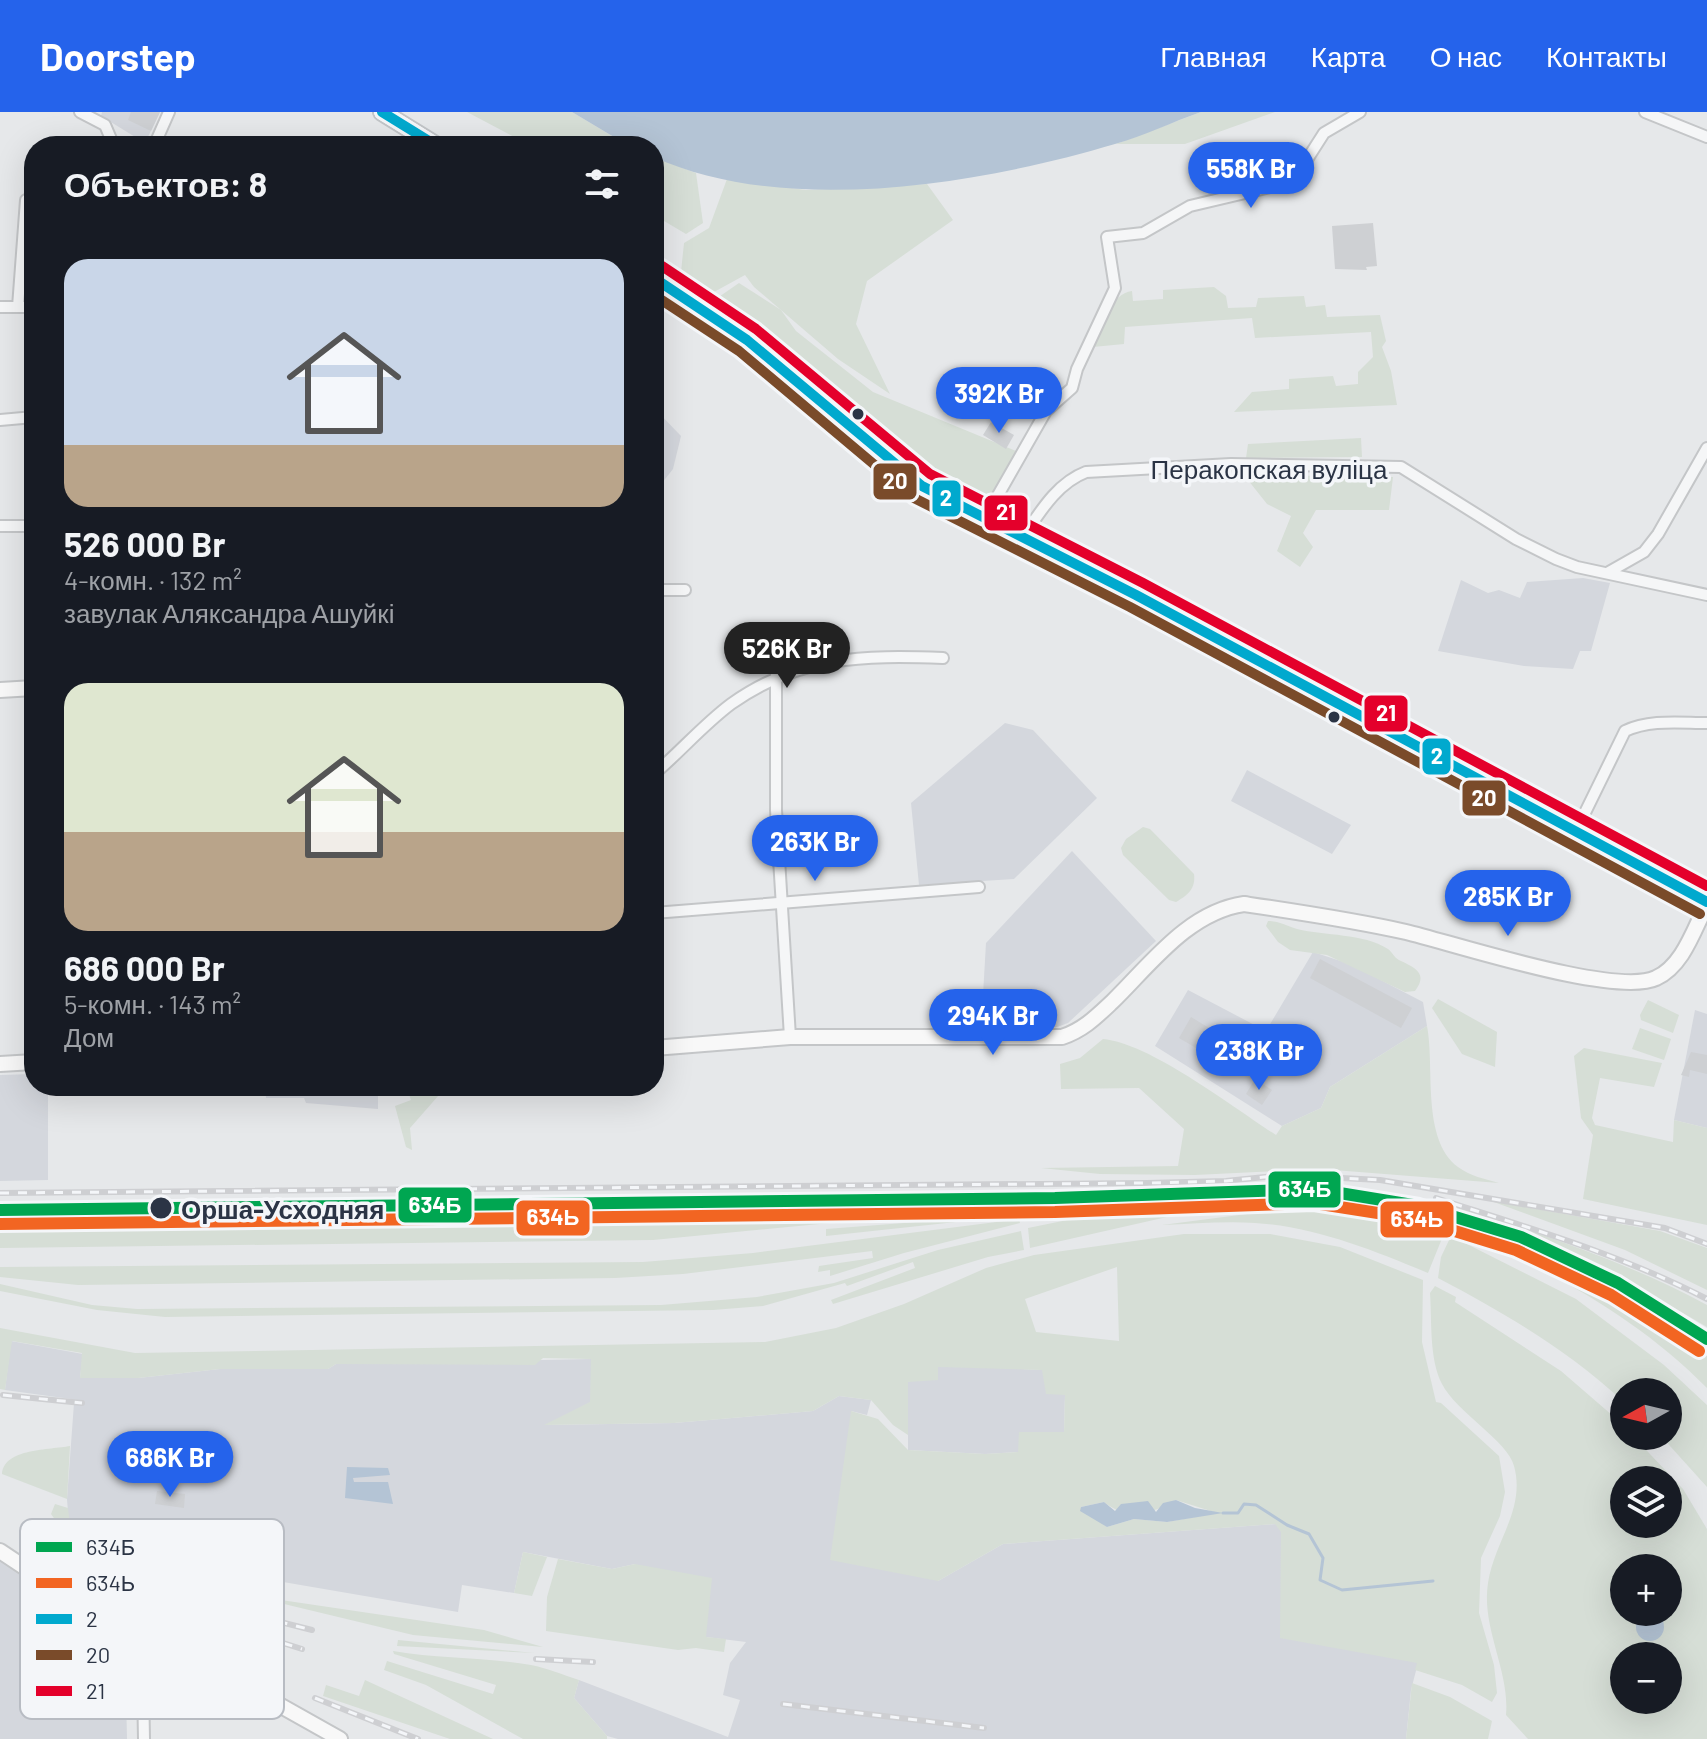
<!DOCTYPE html>
<html lang="ru">
<head>
<meta charset="utf-8">
<style>
  :root { --surface:#171b24; --page:#20242c; --text:#f1f3f6; --muted:#9ea1a6; --accent:#2563eb }
  body { margin:0; font-family:Barlow,sans-serif; background:var(--page); color:var(--text); height:100vh; display:flex; flex-direction:column; font-size:30px; white-space:nowrap }
  * { box-sizing:border-box; margin:0 }
  p { font-size:26px; color:var(--muted) }
  .icon { flex:none; width:44px; height:44px; fill:none; stroke:currentColor; stroke-width:2; stroke-linecap:round; stroke-linejoin:round }
  .map { position:relative; flex:1; overflow:hidden }
  .panel { position:absolute; left:24px; top:24px; width:640px; height:960px; display:flex; flex-direction:column; background:var(--surface); border-radius:32px; box-shadow:0 8px 32px #0002 }
  .panel>* { flex:none }
  .needle { width:52px; rotate:262deg }
  .buttons { position:absolute; left:1610px; top:1266px; display:grid; gap:16px }
  .buttons a { display:grid; place-items:center; width:72px; height:72px; border-radius:50%; background:var(--surface); box-shadow:0 8px 32px #0002; font-size:40px }
  .price { position:absolute; translate:-50% -68px; padding:0 18px; border-radius:28px; background:var(--accent); color:#fff; font-size:26px; line-height:52px; filter:drop-shadow(0 2px 4px #0008) }
  .price::after { content:''; position:absolute; left:50%; top:48px; width:24px; height:18px; margin-left:-12px; background:inherit; clip-path:polygon(0 0,100% 0,50% 100%) }
  .price.current { background:#222; color:#fff }
  ul { padding:0; list-style:none }
  li { display:grid; align-content:center; gap:16px; height:424px; padding:0 40px }
  li span { display:grid; place-items:center; height:248px; border-radius:24px; color:#555 }
  li>.icon { margin-inline-start:auto }
  span .icon { width:144px; height:144px; fill:#fffc; stroke-width:1 }
  li b { font-size:34px }
  h2 { display:flex; justify-content:space-between; align-items:center; height:96px; padding:0 40px; font-size:34px }
  header { display:flex; align-items:center; gap:48px; box-sizing:border-box; height:112px; padding:0 40px; background:var(--accent); color:#fff }
  header strong { font-size:38px }
  nav { display:flex; gap:44px; margin-inline-start:auto; font-size:28px }
  .map>svg:first-child { display:block }
  .built { fill:#d4d7dd }
  .green { fill:#d6ded6; fill-rule:evenodd }
  .water { fill:#b4c4d5 }
  .lines { fill:none; stroke-linecap:round; stroke-linejoin:round }
  .stream { stroke:#b4c4d5; stroke-width:3 }
  .building { fill:#ced0d3 }
  .street-casing { stroke:#c4c6c8; stroke-width:14 }
  .secondary-casing { stroke:#c4c6c8; stroke-width:18 }
  .primary-casing { stroke:#c2c5c8; stroke-width:20 }
  .street { stroke:#f5f6f7; stroke-width:10 }
  .secondary { stroke:#f8f8f8; stroke-width:14 }
  .primary { stroke:#f8f8f8; stroke-width:16 }
  .rail-casing { stroke:#cecfd2; stroke-width:6 }
  .rail { stroke:#f4f6f9; stroke-width:3; stroke-dasharray:9; stroke-linecap:butt }
  .bus-1-casing { stroke:#f4f6f9; stroke-width:16 }
  .bus-2-casing { stroke:#f4f6f9; stroke-width:16 }
  .bus-3-casing { stroke:#f4f6f9; stroke-width:16 }
  .bus-1 { stroke:#00a9ce; stroke-width:10 }
  .bus-2 { stroke:#7a4b2a; stroke-width:10 }
  .bus-3 { stroke:#e4002b; stroke-width:10 }
  .rail-1-casing { stroke:#f4f6f9; stroke-width:18 }
  .rail-2-casing { stroke:#f4f6f9; stroke-width:18 }
  .rail-1 { stroke:#00a651; stroke-width:12 }
  .rail-2 { stroke:#f26522; stroke-width:12 }
  .bus-dot { fill:#2b3445; stroke:#f4f6f9; stroke-width:3 }
  .labels { text-anchor:middle; dominant-baseline:central; stroke-width:7; stroke-linejoin:round; paint-order:stroke }
  .street-label { font-size:26px; fill:#2b3445; stroke:#f4f6f9 }
  .stop-label { font-size:26px; font-weight:bold; fill:#2b3445; stroke:#f4f6f9; text-anchor:start }
  .key { fill:#f4f6f9; stroke:#b8bcc3; stroke-width:2 }
  .key-label { font-size:22px; fill:#2b3445 }
  .line-badge { stroke:#f4f6f9; stroke-width:3 }
  .badge-label { font-size:22px; text-anchor:middle; font-weight:bold; fill:#fff }
</style>
</head>
<body>
<header>
<strong>Doorstep</strong>
<nav><a>Главная</a><a>Карта</a><a>О нас</a><a>Контакты</a></nav>
</header>
<div class="map">
<svg width="1707" height="1627" viewBox="0 0 1707 1627">
  <rect width="100%" height="100%" fill="#e6e8ea"/>
  <!-- built -->
  <g class="built">
    <path d="M102 0H160L145 31 101 4Z"/>
    <path d="M654 296 681 324 673 357 654 381Z"/>
    <path d="M1583 466 1610 471 1591 539H1580L1573 557 1524 554 1438 539 1461 468 1488 481 1499 478 1520 486 1527 470Z"/>
    <path d="M1005 611 1033 618 1097 686 1014 767 919 773 911 691Z"/>
    <path d="M1247 658 1351 713 1332 742 1231 689Z"/>
    <path d="M1072 739 1156 829 1068 911 1057 915 981 918 986 831Z"/>
    <path d="M1313 840 1350 852 1423 890 1427 914 1330 975 1321 996 1282 1014 1155 934 1188 878 1266 919Z"/>
    <path d="M1695 898 1707 902V1016L1674 1008Z"/>
    <path d="M34 962V974H48V1068L0 1069V963Z"/>
    <path d="M265 974H378V997L306 991 304 986H266Z"/>
    <path d="M11 1229 83 1242 80 1266H138L220 1257H328L336 1252 591 1247V1290L547 1313 674 1311 813 1299 839 1284 871 1288 867 1303 851 1299 938 1469 1003 1432 1276 1412 1418 1551 1411 1578 1406 1627H618L607 1624 574 1586 579 1568 728 1625 740 1588 723 1583 730 1551 746 1530 706 1525 635 1452 612 1457 523 1440 514 1481 462 1473 458 1500 184 1453 69 1413 67 1387 74 1291 71 1287 5 1278Z"/>
    <path d="M960 1254 1043 1258 1065 1283 1064 1320H1019V1340L985 1342 908 1338V1270L938 1255Z"/>
    <path d="M0 1445 125 1534 127 1627H0Z"/>
  </g>
  <!-- green -->
  <g class="green">
    <path d="M467 0H572L629 34H531Z"/>
    <path d="M1201 0H1275L1185 32H1116Z"/>
    <path d="M654 45 696 61 703 111 686 122 654 103Z"/>
    <path d="M727 67 806 78 927 72 953 108 867 169 856 212 890 282 838 247 754 175 745 163 714 180 681 160 684 131 709 116Z"/>
    <path d="M739 171 781 198 796 219 873 280 1016 339 995 380H991L981 394 938 369 899 341 713 189Z"/>
    <path d="M1214 175 1226 184 1228 196 1256 195 1258 186 1304 184 1306 195 1325 193 1327 205 1380 203 1386 229 1382 235 1391 259 1397 293 1234 300 1252 280 1289 277V267L1333 264 1336 274 1358 272V260L1373 245 1371 220 1255 226 1252 206 1125 215 1124 232 1093 235 1092 231C1101 215 1111 181 1132 179L1133 189 1163 187V178Z"/>
    <path d="M1361 326 1362 345 1246 346 1248 332Z"/>
    <path d="M1244 363 1393 365 1389 398H1316L1303 421 1313 435 1300 455 1277 439 1291 404 1267 392Z"/>
    <path d="M1143 715 1150 717 1194 762C1196 776 1188 783 1176 790L1169 788 1123 743 1121 736 1126 727Z"/>
    <path d="M1268 809C1279 809 1286 814 1297 817 1325 824 1363 821 1388 837 1393 841 1395 847 1401 849 1416 856 1428 862 1415 879L1405 880 1327 843 1290 838 1278 830 1266 814Z"/>
    <path d="M1438 887 1497 920 1495 955 1462 942 1432 896Z"/>
    <path d="M1648 888 1679 903 1673 921 1641 908 1640 903Z"/>
    <path d="M1427 914C1435 956 1421 1027 1458 1055 1470 1064 1485 1067 1499 1071L1321 1057 1195 1063 1100 1062 1041 1056 1178 1054 1184 1017 1139 976 1061 977 1060 952 1080 946 1103 927C1150 931 1234 996 1276 1023L1282 1014 1321 996 1330 975Z"/>
    <path d="M1640 916 1671 927 1664 948 1632 937Z"/>
    <path d="M1584 936 1662 951 1654 975 1600 966 1592 1006 1595 1013 1673 1030 1674 1008 1707 1016V1113L1583 1087 1593 1023 1581 1006 1574 944Z"/>
    <path d="M406 974H459L458 984 439 983 410 1016 412 1038 406 1035 395 994 411 988Z"/>
    <path d="M1274 1079C1331 1080 1385 1088 1441 1101L1438 1109 1338 1088 1275 1082Z"/>
    <path d="M1164 1087 1165 1090 1048 1103 1047 1096Z"/>
    <path d="M1240 1087 1303 1091 1167 1105 1030 1136 1028 1116 1092 1103 1240 1092Z"/>
    <path d="M1491 1089 1660 1119 1707 1136V1178L1625 1138Z"/>
    <path d="M1453 1093C1540 1122 1626 1149 1707 1193V1215L1602 1154 1451 1096Z"/>
    <path d="M1346 1097 1438 1117 1437 1121 1443 1124 1428 1161C1372 1138 1316 1115 1255 1111 1224 1109 1192 1112 1162 1113L1277 1098Z"/>
    <path d="M1447 1104C1543 1141 1621 1177 1707 1233V1276C1633 1201 1541 1154 1445 1112Z"/>
    <path d="M851 1106V1109L653 1128 0 1136V1114Z"/>
    <path d="M956 1107V1110L826 1124V1117Z"/>
    <path d="M1019 1107 1020 1111 904 1141 830 1164V1158L818 1160 819 1154 873 1146 872 1139 683 1162 615 1166 78 1173 0 1165V1155L643 1150 753 1141Z"/>
    <path d="M1021 1119 1024 1138 988 1145 833 1192 831 1188 915 1156 913 1150 847 1174 845 1171 763 1194 713 1198 165 1205 97 1198 0 1179V1172L92 1193 137 1197 661 1193 757 1185 834 1171 938 1138Z"/>
    <path d="M1184 1122H1270L1340 1135 1423 1168 1422 1230 1436 1290 1441 1291 1499 1344 1505 1380 1500 1404 1481 1446 1479 1501 1494 1553 1497 1581 1492 1590 1462 1573 1415 1558 1417 1551 1280 1526 1281 1420 1275 1412 1003 1432 938 1469 830 1448 851 1299 878 1307 908 1338 985 1342 1018 1340 1019 1320H1064L1065 1283 1046 1282 1042 1258 938 1255V1268L908 1270V1323L893 1313 871 1288 839 1284 813 1299 674 1311 544 1313 590 1290 591 1247 543 1246 535 1253 336 1252 328 1257H220L138 1266H80L82 1241 12 1229 5 1278 0 1277V1216L135 1241 765 1230 836 1216 904 1192 986 1156 1034 1143ZM1117 1155 1119 1229 1036 1220 1025 1187ZM1176 1388 1217 1401 1167 1410 1134 1407 1107 1415 1081 1395 1104 1390C1125 1408 1154 1402 1176 1388Z"/>
    <path d="M1451 1124 1576 1187 1664 1253 1707 1293V1375L1661 1324H1668V1280H1624V1290C1566 1237 1508 1203 1438 1166L1441 1145Z"/>
    <path d="M1435 1174 1456 1185 1455 1190 1561 1259 1620 1310 1624 1315V1324H1633L1683 1377 1707 1417V1627H1528L1506 1603C1510 1559 1481 1516 1488 1471 1494 1430 1526 1397 1514 1354 1508 1329 1457 1301 1442 1272 1429 1247 1432 1209 1430 1181ZM1624 1368H1668V1412H1624ZM1624 1456H1668V1500H1624ZM1624 1544H1668V1588H1624Z"/>
    <path d="M70 1334 67 1387 2 1362C4 1336 50 1338 70 1334Z"/>
    <path d="M55 1392 68 1396 70 1413 184 1453 135 1446 59 1413 51 1402Z"/>
    <path d="M523 1440 547 1445 532 1484 514 1481Z"/>
    <path d="M558 1447 612 1457 635 1452 712 1466 706 1525 726 1527 724 1540 696 1536 678 1538 546 1519 547 1485Z"/>
    <path d="M247 1483 484 1518 543 1535 413 1523Z"/>
    <path d="M398 1528 535 1541 397 1534Z"/>
    <path d="M393 1539C439 1547 485 1545 531 1553 547 1556 563 1563 579 1568L574 1586 607 1624V1627H523L426 1573 384 1558 387 1549 493 1582 496 1573 394 1542Z"/>
    <path d="M365 1568 493 1627H450L323 1584 326 1573 359 1584Z"/>
    <path d="M1412 1571 1450 1585 1492 1609 1488 1627H1406Z"/>
  </g>
  <!-- water -->
  <g class="water">
    <path d="M572 0H1201C1172 10 1144 24 1115 32 981 72 785 105 654 45V34H629Z"/>
    <path d="M347 1355 388 1356 390 1363 353 1366 354 1370H388L393 1392 345 1386Z"/>
    <path d="M1176 1388 1195 1396 1223 1401 1167 1410 1134 1407 1107 1415 1080 1399 1081 1395 1104 1390 1115 1399 1121 1392 1148 1389 1156 1400 1163 1391Z"/>
    <circle cx="1650" cy="1515" r="14"/>
  </g>
  <g class="lines">
    <!-- stream -->
    <path class="stream" d="M1223 1401H1238L1244 1392 1256 1393 1287 1413 1309 1422 1323 1446 1320 1468 1342 1478 1433 1469"/>
  </g>
  <!-- building -->
  <g class="building">
    <path d="M131 0H160L151 19 128 8Z"/>
    <path d="M1373 111 1377 154 1366 155 1367 158 1335 157 1332 114Z"/>
    <path d="M991 310 1014 323 1006 337 983 323Z"/>
    <path d="M1320 847 1412 896 1401 916 1310 866Z"/>
    <path d="M1191 905 1242 936 1230 956 1179 926Z"/>
    <path d="M1691 940 1707 943V962L1690 958 1689 965 1681 963Z"/>
    <path d="M1255 967 1272 978 1262 993 1246 982Z"/>
    <path d="M157 1379 185 1382 184 1396 155 1392Z"/>
  </g>
  <g class="lines">
    <defs>
      <g id="street">
        <path d="M80 0 105 13 114 34"/>
        <path d="M1645 0 1707 25"/>
        <path d="M154 34 169 0"/>
        <path d="M0 195H34"/>
        <path d="M18 195 26 88"/>
        <path d="M0 308 34 305"/>
        <path d="M985 406 1046 299 1072 276 1077 257 1115 176 1107 125 1143 121 1190 94 1287 71 1301 57 1324 21 1360 0"/>
        <path d="M0 414H34"/>
        <path d="M1023 425C1040 400 1057 371 1086 360L1231 352 1401 355 1516 427 1556 447 1577 455 1707 483"/>
        <path d="M1607 461 1644 440 1658 422 1707 336"/>
        <path d="M654 478H685"/>
        <path d="M776 563V698L790 925"/>
        <path d="M654 662C680 640 703 613 731 592 798 544 864 543 943 546"/>
        <path d="M1577 717 1625 619C1650 607 1680 611 1707 611"/>
        <path d="M654 801 979 775"/>
        <path d="M142 1516 144 1627"/>
      </g>
      <g id="secondary">
        <path d="M0 578 34 576"/>
        <path d="M654 936 790 925H1062C1083 918 1096 905 1112 890 1150 853 1188 800 1244 792 1298 800 1353 808 1406 820 1456 832 1616 885 1656 866 1683 854 1694 817 1707 792"/>
        <path d="M0 952 34 950"/>
        <path d="M0 1439 81 1493 142 1516 340 1627"/>
      </g>
      <g id="primary">
        <path d="M382 0 437 34"/>
        <path d="M654 166 747 228 922 374 1136 483 1707 790"/>
      </g>
    </defs>
    <!-- street casing -->
    <use href="#street" class="street-casing"/>
    <!-- secondary casing -->
    <use href="#secondary" class="secondary-casing"/>
    <!-- primary casing -->
    <use href="#primary" class="primary-casing"/>
    <!-- street -->
    <use href="#street" class="street"/>
    <!-- secondary -->
    <use href="#secondary" class="secondary"/>
    <!-- primary -->
    <use href="#primary" class="primary"/>
    <defs>
      <g id="rail">
        <path d="M0 1081 1147 1071 1226 1069 1283 1063 1380 1068 1665 1116 1707 1132"/>
        <path d="M1436 1086C1529 1116 1620 1142 1707 1187"/>
        <path d="M3 1283 82 1291"/>
        <path d="M47 1446 111 1477 302 1537"/>
        <path d="M89 1455 149 1478"/>
        <path d="M139 1474 312 1518"/>
        <path d="M536 1547 593 1550"/>
        <path d="M315 1586 418 1627"/>
        <path d="M783 1592 984 1616"/>
      </g>
    </defs>
    <!-- rail casing -->
    <use href="#rail" class="rail-casing"/>
    <!-- rail -->
    <use href="#rail" class="rail"/>
    <defs>
      <g id="bus-1">
        <path d="M382 0 437 34"/>
        <path d="M654 166 747 228 922 374 1136 483 1707 790"/>
      </g>
      <path id="bus-2" d="M654 183 739 239 914 386 1130 495 1700 802"/>
      <path id="bus-3" d="M662 154 756 217 930 362 1143 471 1707 774"/>
    </defs>
    <!-- bus-1 casing -->
    <use href="#bus-1" class="bus-1-casing"/>
    <!-- bus-2 casing -->
    <use href="#bus-2" class="bus-2-casing"/>
    <!-- bus-3 casing -->
    <use href="#bus-3" class="bus-3-casing"/>
    <!-- bus-1 -->
    <use href="#bus-1" class="bus-1"/>
    <!-- bus-2 -->
    <use href="#bus-2" class="bus-2"/>
    <!-- bus-3 -->
    <use href="#bus-3" class="bus-3"/>
    <defs>
      <path id="rail-1" d="M0 1098 1055 1086 1315 1077 1419 1094 1521 1125 1618 1171 1707 1227"/>
      <path id="rail-2" d="M0 1112 1055 1100 1314 1091 1416 1107 1516 1138 1611 1183 1699 1239"/>
    </defs>
    <!-- rail-1 casing -->
    <use href="#rail-1" class="rail-1-casing"/>
    <!-- rail-2 casing -->
    <use href="#rail-2" class="rail-2-casing"/>
    <!-- rail-1 -->
    <use href="#rail-1" class="rail-1"/>
    <!-- rail-2 -->
    <use href="#rail-2" class="rail-2"/>
  </g>
  <!-- markers -->
  <g class="bus-dot">
    <circle cx="858" cy="302" r="7"/>
    <circle cx="1334" cy="605" r="7"/>
    <circle cx="161" cy="1096" r="12"/>
  </g>
  <g class="labels">
    <!-- street labels -->
    <g class="street-label">
      <text x="1269" y="356">Перакопская вуліца</text>
    </g>
    <!-- stop labels -->
    <g class="stop-label">
      <text x="181" y="1096">Орша-Усходняя</text>
    </g>
  </g>
  <!-- legend -->
  <rect x="20" y="1407" width="264" height="200" rx="12" class="key"/>
  <rect x="36" y="1430" width="36" height="10" fill="#00a651"/>
  <rect x="36" y="1466" width="36" height="10" fill="#f26522"/>
  <rect x="36" y="1502" width="36" height="10" fill="#00a9ce"/>
  <rect x="36" y="1538" width="36" height="10" fill="#7a4b2a"/>
  <rect x="36" y="1574" width="36" height="10" fill="#e4002b"/>
  <g class="key-label">
    <text x="86" y="1443">634Б</text>
    <text x="86" y="1479">634Ь</text>
    <text x="86" y="1515">2</text>
    <text x="86" y="1551">20</text>
    <text x="86" y="1587">21</text>
  </g>
  <g class="line-badge">
    <rect x="872" y="350" width="46" height="39" rx="8" fill="#7a4b2a"/>
    <rect x="931" y="367" width="31" height="39" rx="8" fill="#00a9ce"/>
    <rect x="983" y="382" width="46" height="38" rx="8" fill="#e4002b"/>
    <rect x="1363" y="582" width="46" height="39" rx="8" fill="#e4002b"/>
    <rect x="1421" y="625" width="31" height="39" rx="8" fill="#00a9ce"/>
    <rect x="1461" y="667" width="46" height="38" rx="8" fill="#7a4b2a"/>
    <rect x="1267" y="1058" width="75" height="39" rx="8" fill="#00a651"/>
    <rect x="397" y="1074" width="76" height="38" rx="8" fill="#00a651"/>
    <rect x="515" y="1087" width="76" height="38" rx="8" fill="#f26522"/>
    <rect x="1379" y="1088" width="76" height="39" rx="8" fill="#f26522"/>
  </g>
  <g class="badge-label">
    <text x="895" y="377">20</text>
    <text x="946" y="394">2</text>
    <text x="1006" y="408">21</text>
    <text x="1386" y="609">21</text>
    <text x="1437" y="652">2</text>
    <text x="1484" y="694">20</text>
    <text x="1305" y="1085">634Б</text>
    <text x="435" y="1101">634Б</text>
    <text x="553" y="1113">634Ь</text>
    <text x="1417" y="1115">634Ь</text>
  </g>
</svg>
<div class="buttons">
<a><svg class="needle" viewBox="-14 -14 28 28"><path d="M0-13l5 13h-10z" fill="#e53935"/><path d="M0 13l5-13h-10z" fill="#9ea1a6"/></svg></a>
<a><svg class="icon" aria-label="layers" viewBox="0 0 24 24"><path d="M12 4l9 5-9 5-9-5zM3 14l9 5 9-5"/></svg></a>
<a>+</a>
<a>−</a>
</div>
<b class="price" style="left:1251px;top:98px">558K Br</b>
<b class="price" style="left:999px;top:323px">392K Br</b>
<b class="price current" style="left:787px;top:578px">526K Br</b>
<b class="price" style="left:815px;top:771px">263K Br</b>
<b class="price" style="left:1508px;top:826px">285K Br</b>
<b class="price" style="left:993px;top:945px">294K Br</b>
<b class="price" style="left:1259px;top:980px">238K Br</b>
<b class="price" style="left:170px;top:1387px">686K Br</b>
<section class="panel">
<h2>Объектов: 8<svg class="icon" aria-label="filters" viewBox="0 0 24 24"><path d="M4 7h16M4 17h16"/><circle cx="9" cy="7" r="2"/><circle cx="15" cy="17" r="2"/></svg></h2>
<ul>
<li><span style="background:linear-gradient(#c9d6e8 75%,#b9a48a 0)"><svg class="icon" aria-label="home" viewBox="0 0 24 24"><path d="M3 11l9-7 9 7M6 9v11h12V9"/></svg></span><div><b>526 000 Br</b><p>4-комн. · 132 m²</p><p>завулак Аляксандра Ашуйкі</p></div></li>
<li><span style="background:linear-gradient(#dfe7d0 60%,#b9a48a 0)"><svg class="icon" aria-label="home" viewBox="0 0 24 24"><path d="M3 11l9-7 9 7M6 9v11h12V9"/></svg></span><div><b>686 000 Br</b><p>5-комн. · 143 m²</p><p>Дом</p></div></li>
</ul>
</section>
</div>
</body>
</html>
